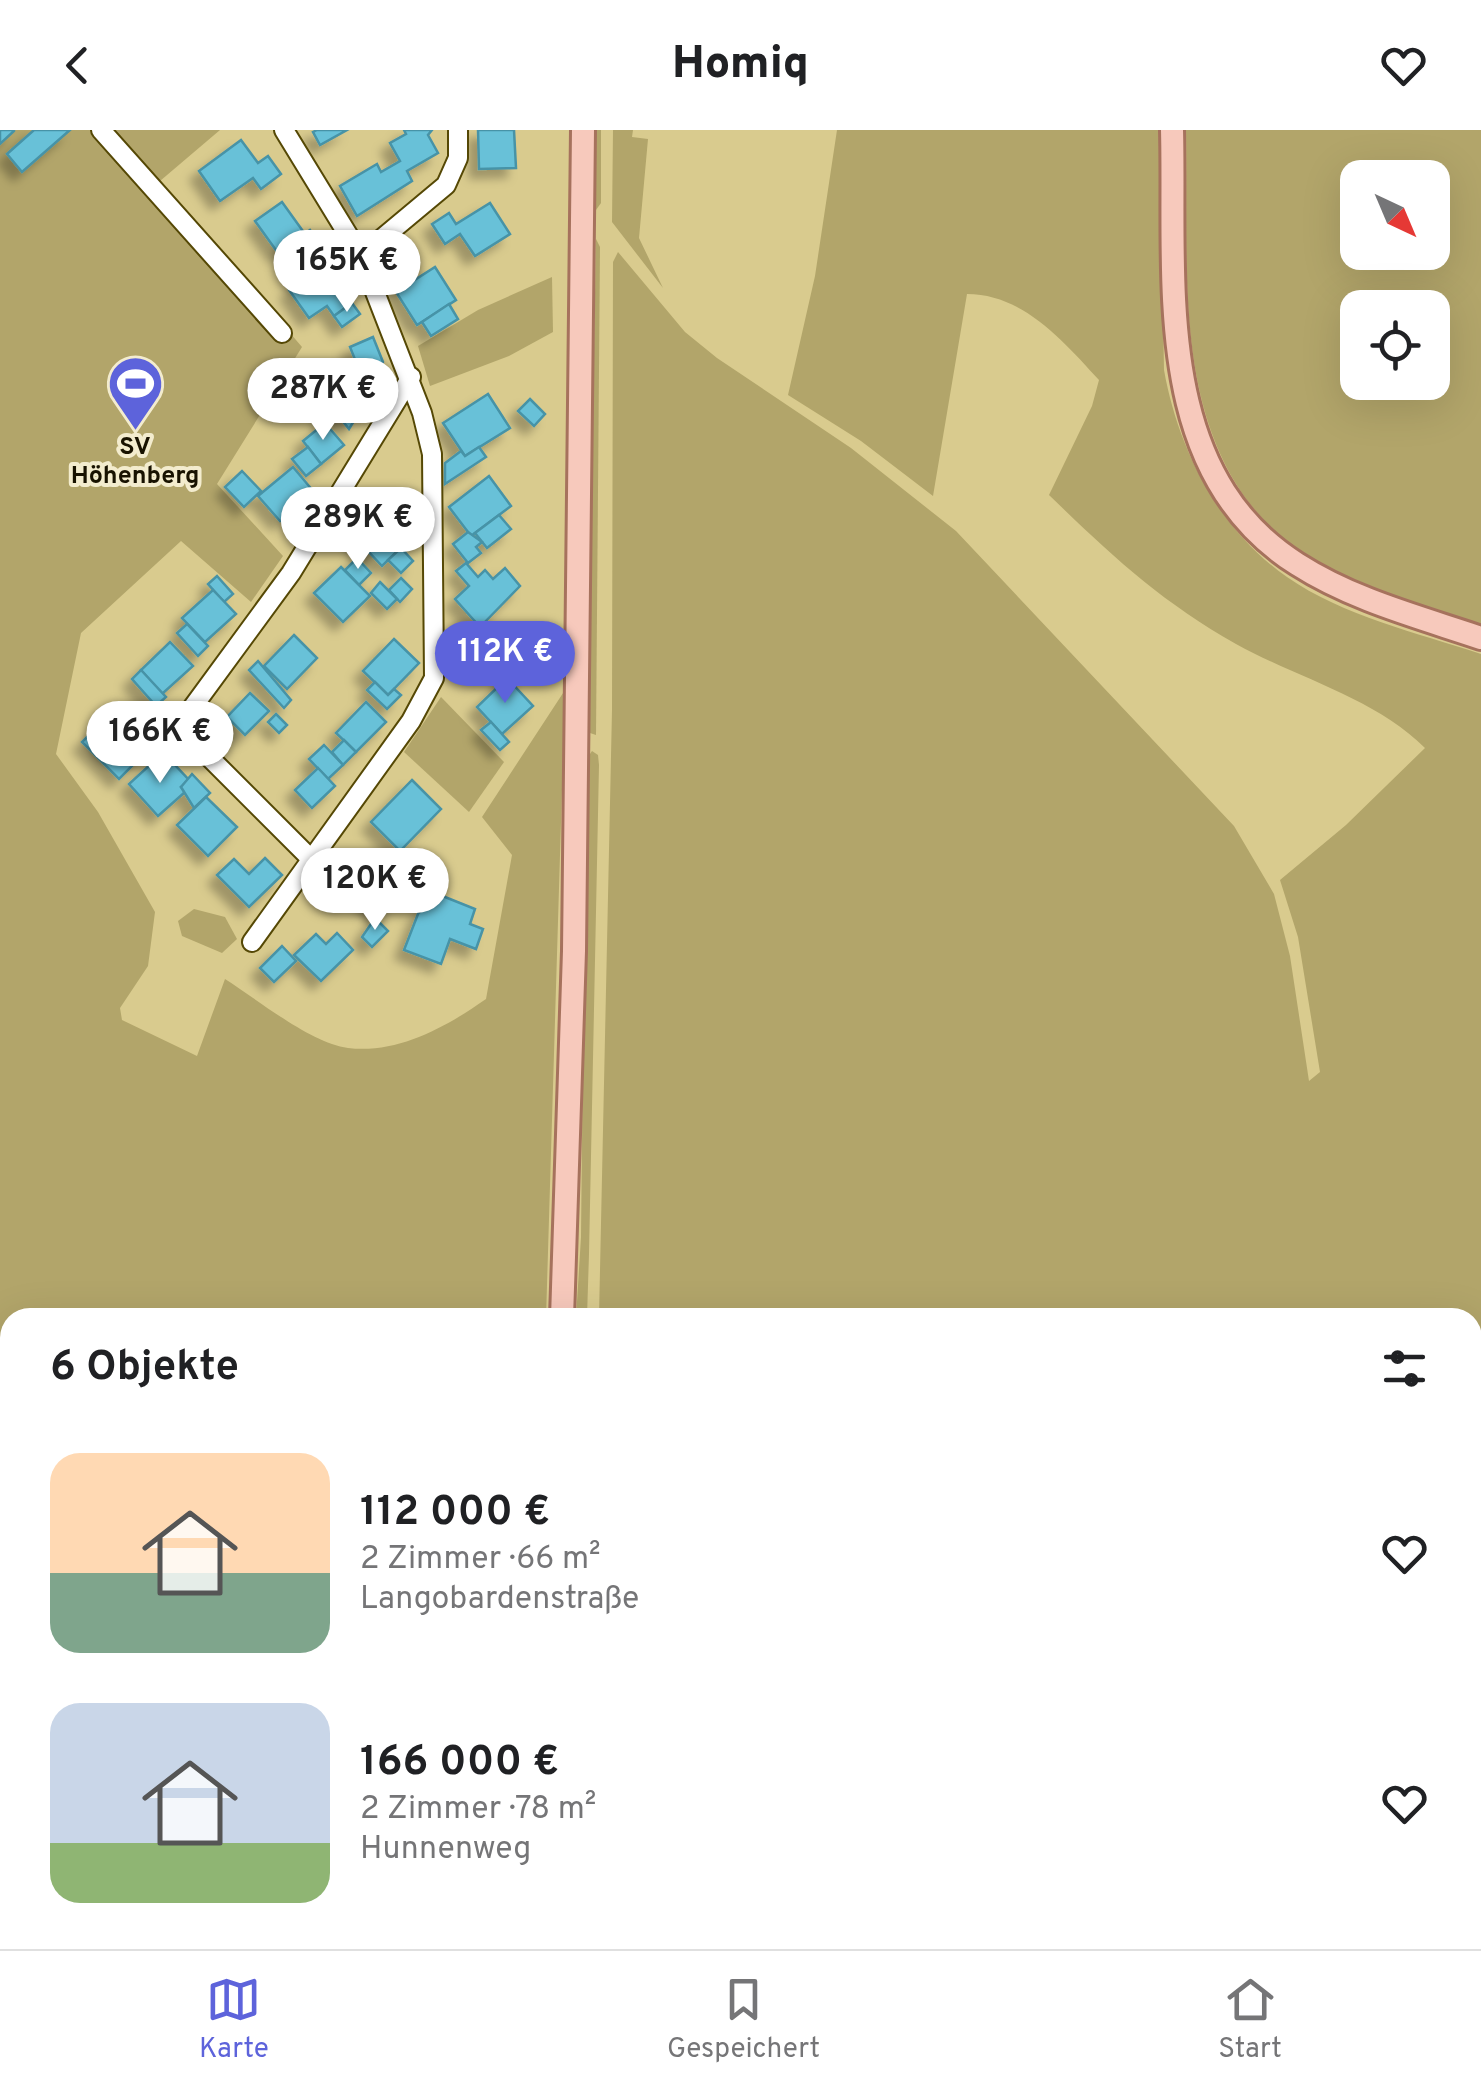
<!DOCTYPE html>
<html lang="de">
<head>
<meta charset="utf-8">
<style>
  :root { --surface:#fff; --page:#f6f6f6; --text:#202124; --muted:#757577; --line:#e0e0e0; --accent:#5d63db }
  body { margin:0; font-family:Overpass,sans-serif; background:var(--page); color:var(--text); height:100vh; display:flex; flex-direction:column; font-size:38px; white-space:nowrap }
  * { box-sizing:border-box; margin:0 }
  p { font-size:32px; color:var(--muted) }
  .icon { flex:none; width:55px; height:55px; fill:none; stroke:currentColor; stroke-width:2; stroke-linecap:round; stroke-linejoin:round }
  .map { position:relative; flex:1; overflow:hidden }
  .details { position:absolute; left:0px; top:1178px; width:1482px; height:642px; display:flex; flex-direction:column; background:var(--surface); border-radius:30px 30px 0 0; box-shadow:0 10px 40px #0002 }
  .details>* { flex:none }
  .needle { width:65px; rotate:136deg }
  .buttons { position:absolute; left:1340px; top:30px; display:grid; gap:20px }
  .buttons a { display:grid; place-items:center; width:110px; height:110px; border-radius:20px; background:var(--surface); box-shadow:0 10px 40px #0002; font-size:50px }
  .price { position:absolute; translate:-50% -85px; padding:0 22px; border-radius:35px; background:#fff; color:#222; font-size:32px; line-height:65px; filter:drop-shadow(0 2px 5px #0008) }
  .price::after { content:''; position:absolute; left:50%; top:60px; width:30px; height:22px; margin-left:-15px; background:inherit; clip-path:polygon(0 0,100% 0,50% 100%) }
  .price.selected { background:var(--accent); color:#fff }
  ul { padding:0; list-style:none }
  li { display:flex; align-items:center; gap:30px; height:250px; padding:0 50px }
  li span { display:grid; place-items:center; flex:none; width:280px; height:200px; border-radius:30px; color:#555 }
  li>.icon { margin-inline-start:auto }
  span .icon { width:120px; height:120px; fill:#fffc; stroke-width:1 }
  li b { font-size:42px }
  h2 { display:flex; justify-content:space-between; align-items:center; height:120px; padding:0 50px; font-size:42px }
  header { display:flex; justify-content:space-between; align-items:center; height:130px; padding:0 50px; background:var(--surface); font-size:45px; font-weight:800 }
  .menu { display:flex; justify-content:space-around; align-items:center; height:140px; border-top:2px solid var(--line); background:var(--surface); font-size:28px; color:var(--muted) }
  .menu a { display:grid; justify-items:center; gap:5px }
  .menu .selected { color:var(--accent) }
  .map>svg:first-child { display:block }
  .green { fill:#b2a56a; fill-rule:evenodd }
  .building { fill:#68c1d8; stroke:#4693a7; stroke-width:2.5; filter:url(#shadow) }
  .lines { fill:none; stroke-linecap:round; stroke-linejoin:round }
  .minor-casing { stroke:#554805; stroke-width:22 }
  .major-casing { stroke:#a6725d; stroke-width:28 }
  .minor { stroke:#fff; stroke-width:18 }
  .major { stroke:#f7c9bc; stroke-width:22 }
  .labels { text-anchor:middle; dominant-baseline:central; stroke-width:8; stroke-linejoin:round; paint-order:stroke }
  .poi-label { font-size:25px; font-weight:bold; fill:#181200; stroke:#f3ecce }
</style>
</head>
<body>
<header><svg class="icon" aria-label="back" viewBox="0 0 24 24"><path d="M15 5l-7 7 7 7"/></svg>Homiq<svg class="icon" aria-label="heart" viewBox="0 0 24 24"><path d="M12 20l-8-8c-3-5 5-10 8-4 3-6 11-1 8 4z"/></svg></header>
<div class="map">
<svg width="1481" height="1819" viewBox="0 0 1481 1819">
  <defs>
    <filter id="shadow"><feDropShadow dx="-9" dy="9" stdDeviation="5" flood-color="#0004"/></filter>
  </defs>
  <rect width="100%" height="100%" fill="#d9cb8e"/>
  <!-- green -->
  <g class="green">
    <path d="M14 0H220L160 51 302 217 217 354 283 426 251 472 181 411 81 503 56 624 98 682 155 782 148 836 120 878 122 890 197 926 225 849C257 869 310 913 348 918 398 924 446 897 486 869L512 725 482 687 565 560 546 1188H10V1810H383V1819H0V14Z"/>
    <path d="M591 0H601V73L596 80Z"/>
    <path d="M613 0H633L632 7 648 9 639 108 663 158 612 92Z"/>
    <path d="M837 0H1160L1164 240C1178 319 1219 400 1287 447 1343 486 1418 503 1481 524V1819H428L429 1810H1472V1188L599 1187 612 580 613 132 618 122 685 202 717 228 851 318 956 401 1234 696 1274 764 1290 826 1309 951 1320 942 1298 807 1280 750 1346 695 1425 618C1375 568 1297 548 1236 514 1160 471 1111 425 1049 365L1092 276 1099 250C1063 211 1023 164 967 164L933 366 861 311 788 265 815 146Z"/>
    <path d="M1186 0H1481V494C1419 475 1350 459 1297 420 1166 322 1189 144 1186 0ZM1358 48H1432V122H1358ZM1358 178H1432V252H1358Z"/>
    <path d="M596 109 600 117 596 605 587 602Z"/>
    <path d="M552 147 553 202 509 226 430 256 418 216 478 180Z"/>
    <path d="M441 567 504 632 469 682 404 622Z"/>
    <path d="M592 621 598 625 599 635 589 1124 587 1187 576 1188 581 1107 586 630Z"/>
    <path d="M194 779 225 787 237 809 222 823 182 806 178 791Z"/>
  </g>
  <!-- building -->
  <g class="building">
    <path d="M0 0H14V1L0 14Z"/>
    <path d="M34 0H70L22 42 7 24Z"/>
    <path d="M317 0H347L320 15 313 2Z"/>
    <path d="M404 0H432L428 5 438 23 407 41 412 51 357 86 340 56 377 34 381 42 400 31 390 13 406 4Z"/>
    <path d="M478 0H514L516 38 479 39Z"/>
    <path d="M241 10 258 33 268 26 281 44 261 59 253 48 220 71 199 41Z"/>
    <path d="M282 72 305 104 278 123 255 91Z"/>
    <path d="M490 73 510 104 475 126 460 104 445 114 432 94 449 83 456 94Z"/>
    <path d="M310 100 318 110 303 120 296 110Z"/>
    <path d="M325 134 352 173 334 186 327 176 309 188 289 160Z"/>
    <path d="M435 137 456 170 417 195 396 162Z"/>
    <path d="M352 173 360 184 342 197 334 186Z"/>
    <path d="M449 174 458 189 431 206 422 192Z"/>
    <path d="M373 207 383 232 374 247 382 255 378 261 368 258 356 279 336 267 356 232 350 217Z"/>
    <path d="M299 246 304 251 292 262 287 257Z"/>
    <path d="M488 264 510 298 465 326 443 293Z"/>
    <path d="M336 267 360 281 349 299 329 274Z"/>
    <path d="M530 269 545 284 534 296 518 281Z"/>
    <path d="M325 293 344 315 321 334 303 311Z"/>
    <path d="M308 317 321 334 306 346 292 329Z"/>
    <path d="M479 317 486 327 445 354V333L461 321 465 326Z"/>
    <path d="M293 337 314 362 280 391 258 366Z"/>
    <path d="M242 341 261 361 244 377 225 357Z"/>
    <path d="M489 346 511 376 471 406 449 377Z"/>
    <path d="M499 385 511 399 487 418 475 403Z"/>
    <path d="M397 386 410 399 409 410 382 436 351 403 366 389 376 399Z"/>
    <path d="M468 402 482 412 476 417 481 423 468 433 453 414Z"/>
    <path d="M401 418 413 431 401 443 388 430Z"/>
    <path d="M357 428 371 443 359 455 345 440Z"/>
    <path d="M466 433 478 447 485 440 493 449 505 438 520 456 480 497 455 469 469 456 456 441Z"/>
    <path d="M341 437 370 466 343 492 314 463Z"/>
    <path d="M217 446 233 464 224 472 208 454Z"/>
    <path d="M401 448 412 459 400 472 389 460Z"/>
    <path d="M380 452 397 469 387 479 371 463Z"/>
    <path d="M213 460 236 484 205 512 182 488Z"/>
    <path d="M187 494 208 516 198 526 177 503Z"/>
    <path d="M294 505 317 528 287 559 264 536Z"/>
    <path d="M394 509 419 533 388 565 363 541Z"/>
    <path d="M170 512 193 536 162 564 141 540Z"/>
    <path d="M258 531 291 570 284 578 249 540Z"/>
    <path d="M141 540 166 567 156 576 132 549Z"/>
    <path d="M507 548 533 576 502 604 477 577Z"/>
    <path d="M375 552 388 565 394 559 401 565 387 579 367 560Z"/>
    <path d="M250 563 269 581 245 605 227 587Z"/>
    <path d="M366 572 386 592 356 622 336 603Z"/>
    <path d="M120 574 157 611 119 649 82 612Z"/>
    <path d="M276 584 287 595 279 603 268 592Z"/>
    <path d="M491 592 509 612 500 620 481 600Z"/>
    <path d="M344 610 356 622 343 635 332 622Z"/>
    <path d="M324 615 343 635 328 649 309 629Z"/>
    <path d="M153 632 173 633 189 650 181 657 185 662 158 686 129 654Z"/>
    <path d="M318 638 335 656 312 678 295 660Z"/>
    <path d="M192 644 210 663 194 678 181 657Z"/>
    <path d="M412 650 441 679 400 721 371 692Z"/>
    <path d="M206 667 237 697 208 726 177 695Z"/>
    <path d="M363 722 402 761 379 784 340 745Z"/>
    <path d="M265 728 282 745 249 777 217 745 234 729 249 744Z"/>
    <path d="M337 738 354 760 341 772 322 753Z"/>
    <path d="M435 763 475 779 470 794 483 799 476 819 450 809 441 834 404 820 418 784Z"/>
    <path d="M375 788 388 801 372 817 362 807Z"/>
    <path d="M337 803 353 820 321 851 294 825 316 804 326 814Z"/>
    <path d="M282 816 296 831 274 852 260 838Z"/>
  </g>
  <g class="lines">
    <defs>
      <g id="minor">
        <path d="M101 0 282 203"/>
        <path d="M361 126 446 55 458 28V0"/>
        <path d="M310 728 202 620 191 601 192 578 291 443 411 247"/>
        <path d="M252 812 411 591 434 548 432 324 422 283 361 126 284 0"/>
      </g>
      <g id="major">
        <path d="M1172 0C1176 149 1150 341 1297 434 1353 470 1419 487 1481 508"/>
        <path d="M562 1188 574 821 583 0"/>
        <path d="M400 1810V1819"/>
      </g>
    </defs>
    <!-- minor casing -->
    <use href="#minor" class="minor-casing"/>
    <!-- major casing -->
    <use href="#major" class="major-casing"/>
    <!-- minor -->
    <use href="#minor" class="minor"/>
    <!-- major -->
    <use href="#major" class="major"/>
  </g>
  <!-- icons -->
  <defs>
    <symbol id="stadium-pin" viewBox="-11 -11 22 30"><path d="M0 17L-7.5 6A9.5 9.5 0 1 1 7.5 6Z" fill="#5d63db" stroke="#f3ecce"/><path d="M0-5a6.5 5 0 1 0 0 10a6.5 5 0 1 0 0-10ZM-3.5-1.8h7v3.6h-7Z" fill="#fff"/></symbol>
  </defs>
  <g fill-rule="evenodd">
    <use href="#stadium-pin" x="104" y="222" width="63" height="86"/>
  </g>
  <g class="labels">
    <!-- poi labels -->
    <g class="poi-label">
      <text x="135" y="318">SV<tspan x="135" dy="29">Höhenberg</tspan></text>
    </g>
  </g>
</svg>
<div class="buttons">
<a><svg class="needle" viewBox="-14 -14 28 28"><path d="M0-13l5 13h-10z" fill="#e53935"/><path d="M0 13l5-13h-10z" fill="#757577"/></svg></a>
<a><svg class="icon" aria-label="locate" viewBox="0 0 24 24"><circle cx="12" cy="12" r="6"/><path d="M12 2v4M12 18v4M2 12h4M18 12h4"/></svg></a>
</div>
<b class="price" style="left:347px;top:185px">165K €</b>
<b class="price" style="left:323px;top:313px">287K €</b>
<b class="price" style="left:358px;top:442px">289K €</b>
<b class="price selected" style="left:505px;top:576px">112K €</b>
<b class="price" style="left:160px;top:656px">166K €</b>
<b class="price" style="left:375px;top:803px">120K €</b>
<section class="details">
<h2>6 Objekte<svg class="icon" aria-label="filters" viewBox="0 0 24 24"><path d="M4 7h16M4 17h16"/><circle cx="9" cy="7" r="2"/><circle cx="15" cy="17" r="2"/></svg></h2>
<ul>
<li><span style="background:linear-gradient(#ffd9b3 60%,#7fa58c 0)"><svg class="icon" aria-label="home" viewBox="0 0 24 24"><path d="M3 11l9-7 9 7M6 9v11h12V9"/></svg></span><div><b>112 000 €</b><p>2 Zimmer · 66 m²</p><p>Langobardenstraße</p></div><svg class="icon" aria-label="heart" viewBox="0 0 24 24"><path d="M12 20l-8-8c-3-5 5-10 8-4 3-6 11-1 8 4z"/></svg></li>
<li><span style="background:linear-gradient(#c9d6e8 70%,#8fb573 0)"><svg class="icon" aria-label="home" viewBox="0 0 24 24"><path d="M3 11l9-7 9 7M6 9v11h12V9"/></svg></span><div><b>166 000 €</b><p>2 Zimmer · 78 m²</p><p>Hunnenweg</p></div><svg class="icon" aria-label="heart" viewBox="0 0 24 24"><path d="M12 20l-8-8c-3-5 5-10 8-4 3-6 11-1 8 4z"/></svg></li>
</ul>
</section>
</div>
<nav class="menu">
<a class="selected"><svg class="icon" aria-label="map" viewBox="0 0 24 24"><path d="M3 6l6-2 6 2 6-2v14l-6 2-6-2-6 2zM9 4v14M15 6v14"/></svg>Karte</a>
<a><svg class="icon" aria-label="saved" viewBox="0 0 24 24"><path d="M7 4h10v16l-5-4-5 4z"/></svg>Gespeichert</a>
<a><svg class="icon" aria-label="home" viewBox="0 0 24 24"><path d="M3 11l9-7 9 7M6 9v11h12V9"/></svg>Start</a>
</nav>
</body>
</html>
